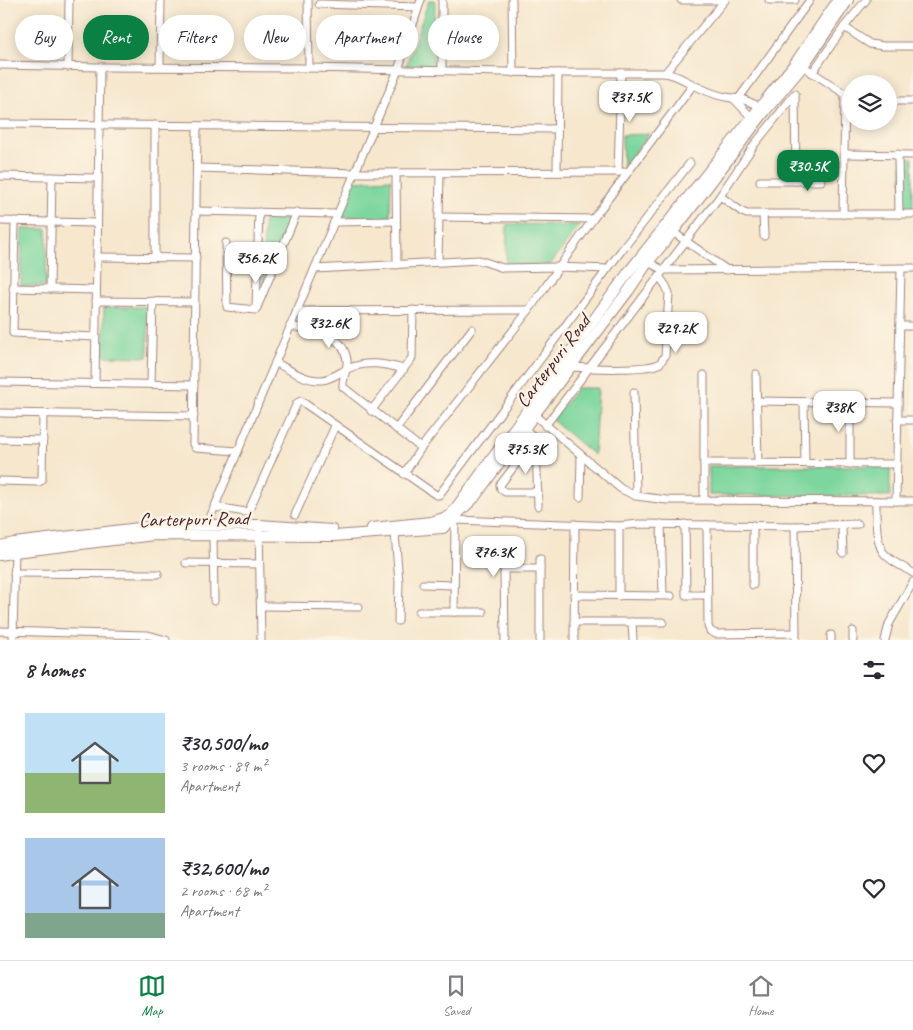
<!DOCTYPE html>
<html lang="en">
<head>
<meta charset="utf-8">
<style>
  :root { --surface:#fff; --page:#f2f2f3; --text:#2b2b33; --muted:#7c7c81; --line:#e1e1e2; --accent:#0b8043 }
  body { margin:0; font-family:Caveat,sans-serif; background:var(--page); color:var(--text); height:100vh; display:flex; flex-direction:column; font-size:19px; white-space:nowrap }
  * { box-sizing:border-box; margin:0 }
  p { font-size:16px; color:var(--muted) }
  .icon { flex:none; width:28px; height:28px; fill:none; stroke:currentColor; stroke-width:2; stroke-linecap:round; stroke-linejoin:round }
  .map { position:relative; height:640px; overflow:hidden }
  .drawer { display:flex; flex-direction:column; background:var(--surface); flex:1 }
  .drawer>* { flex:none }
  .guide { position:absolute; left:15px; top:15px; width:500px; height:45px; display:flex; gap:10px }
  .buttons { position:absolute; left:842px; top:75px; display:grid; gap:10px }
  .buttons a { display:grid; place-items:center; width:55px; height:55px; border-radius:50%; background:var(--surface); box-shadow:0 2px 12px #0003; font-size:25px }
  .price { position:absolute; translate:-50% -42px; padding:0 11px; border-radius:10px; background:#fff; color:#222; font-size:16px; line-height:32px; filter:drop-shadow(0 1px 2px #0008) }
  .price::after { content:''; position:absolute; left:50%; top:30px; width:15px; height:11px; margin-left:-8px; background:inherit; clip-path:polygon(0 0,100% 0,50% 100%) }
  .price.selected { background:var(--accent); color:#fff }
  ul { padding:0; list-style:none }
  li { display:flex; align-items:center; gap:15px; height:125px; padding:0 25px }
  li span { display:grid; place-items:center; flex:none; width:140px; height:100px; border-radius:0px; color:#555 }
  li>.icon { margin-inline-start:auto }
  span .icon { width:60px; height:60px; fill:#fffc; stroke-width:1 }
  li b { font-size:21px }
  h2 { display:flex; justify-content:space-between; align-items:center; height:60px; padding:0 25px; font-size:21px }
  .tag { padding:0 18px; border-radius:22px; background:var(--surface); box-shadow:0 2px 12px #0003; font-size:18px; line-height:45px }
  .tag.selected { background:var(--accent); color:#fff }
  .dock { display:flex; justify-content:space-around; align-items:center; height:70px; border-top:1px solid var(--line); background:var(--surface); font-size:14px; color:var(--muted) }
  .dock a { display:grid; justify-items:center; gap:2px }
  .dock .selected { color:var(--accent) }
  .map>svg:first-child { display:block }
  .green { fill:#7bd69d; stroke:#627a64 }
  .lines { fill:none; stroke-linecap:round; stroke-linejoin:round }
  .street-casing { stroke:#a0837c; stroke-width:9 }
  .secondary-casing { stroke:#a0837c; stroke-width:12 }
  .street { stroke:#fff; stroke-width:7 }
  .secondary { stroke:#fff; stroke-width:10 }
  .labels { text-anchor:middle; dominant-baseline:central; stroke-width:5; stroke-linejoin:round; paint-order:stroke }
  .street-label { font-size:20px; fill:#4a1f2b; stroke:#fcf5e5 }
</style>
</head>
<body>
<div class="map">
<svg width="913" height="640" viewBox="0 0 913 640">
  <rect width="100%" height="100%" fill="#fcf5e5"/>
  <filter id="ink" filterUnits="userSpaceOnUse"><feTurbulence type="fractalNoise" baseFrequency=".02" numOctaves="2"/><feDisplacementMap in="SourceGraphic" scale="10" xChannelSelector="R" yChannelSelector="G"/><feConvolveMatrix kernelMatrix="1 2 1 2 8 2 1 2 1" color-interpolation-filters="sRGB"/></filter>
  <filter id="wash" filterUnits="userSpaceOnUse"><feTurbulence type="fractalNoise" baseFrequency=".0096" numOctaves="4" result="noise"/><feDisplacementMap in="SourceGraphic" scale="20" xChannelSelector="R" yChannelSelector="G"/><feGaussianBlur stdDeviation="1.12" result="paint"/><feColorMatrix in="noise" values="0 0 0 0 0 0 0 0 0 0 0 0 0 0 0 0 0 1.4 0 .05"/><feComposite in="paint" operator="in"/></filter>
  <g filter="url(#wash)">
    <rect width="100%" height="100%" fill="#f6e7cd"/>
    <!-- green -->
    <g class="green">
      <path d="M429 0H435L433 70 405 69Z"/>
      <path d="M649 134 623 167 622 135Z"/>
      <rect x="902" y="158" width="11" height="52"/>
      <path d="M391 179 390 218 338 217 354 181Z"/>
      <path d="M264 218H290L263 284Z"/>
      <path d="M507 224 580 225 550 265H506Z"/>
      <path d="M22 229H47L46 286H21Z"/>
      <path d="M104 307H148V357L104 356Z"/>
      <path d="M577 388H598L594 455 552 420Z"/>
      <path d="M709 466H890V496L709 495Z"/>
    </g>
  </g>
  <g filter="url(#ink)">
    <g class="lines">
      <defs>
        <g id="street">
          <path d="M308 0 309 68"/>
          <path d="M512 0 513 73"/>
          <path d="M681 0H725"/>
          <path d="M769 0H795"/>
          <path d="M319 4 418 7"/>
          <path d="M844 27 870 44 883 46H913"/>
          <path d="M0 65 100 67 309 68 558 73H665C678 75 687 82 698 87 708 92 721 97 732 98 744 100 752 101 762 109"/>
          <path d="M160 66 161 0"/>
          <path d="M803 66 851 98"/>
          <path d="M68 67 69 0"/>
          <path d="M442 70V0"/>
          <path d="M665 73 725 0"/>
          <path d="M812 73 844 27 866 0"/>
          <path d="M733 98 753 119"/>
          <path d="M739 98 810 0"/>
          <path d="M889 101H913"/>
          <path d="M0 124 557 129"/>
          <path d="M197 126 193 444 195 448 238 451"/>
          <path d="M844 154 913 155"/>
          <path d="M898 154 899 214"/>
          <path d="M197 168 354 173 628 172"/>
          <path d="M557 172 558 73"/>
          <path d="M618 172 621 73"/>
          <path d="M396 173 397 265"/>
          <path d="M0 176 98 178"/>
          <path d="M760 181H796L795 94"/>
          <path d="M796 181H821"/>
          <path d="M720 196 742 212 747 214H913"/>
          <path d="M196 211 337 214"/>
          <path d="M763 214 764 236"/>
          <path d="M843 214 845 95"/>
          <path d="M439 217 593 219"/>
          <path d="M0 221 97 223"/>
          <path d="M15 221 13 333 95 337"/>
          <path d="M334 222 395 221"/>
          <path d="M673 232 727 270"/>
          <path d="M226 243 227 307 256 310 297 212"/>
          <path d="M97 257 196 258"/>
          <path d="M155 257V125"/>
          <path d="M438 261 440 173"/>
          <path d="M648 262 663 270 913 268"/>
          <path d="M315 269 479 260 503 268 559 267 607 269"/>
          <path d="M13 288 96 290"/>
          <path d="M50 289 52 177"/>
          <path d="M96 301 195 302"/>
          <path d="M256 307 259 212"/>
          <path d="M297 311 529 310"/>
          <path d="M290 326C312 330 343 332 347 360 348 370 342 378 343 387L421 448"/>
          <path d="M900 326H913"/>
          <path d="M275 362C289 370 306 381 322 380 331 379 339 373 347 369 367 360 384 364 404 369"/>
          <path d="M570 367C586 368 650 371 660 363 662 361 663 358 665 356L669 293 666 286 659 276"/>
          <path d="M756 374 758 463"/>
          <path d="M704 375V499"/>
          <path d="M0 382 194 385"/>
          <path d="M95 383 100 67"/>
          <path d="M151 384 153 301"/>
          <path d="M634 392 636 496"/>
          <path d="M756 401 898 403"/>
          <path d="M804 402 805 463"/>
          <path d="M850 402V464"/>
          <path d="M371 411 412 358 413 310"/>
          <path d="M0 413 194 416"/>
          <path d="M532 413 621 489 636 496 667 500 913 501"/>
          <path d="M897 420H913"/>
          <path d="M521 426 534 437 536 442 538 506"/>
          <path d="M545 426 720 196 754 145 795 94"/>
          <path d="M396 429 472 329"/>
          <path d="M0 439 43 440"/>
          <path d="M535 439 500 485 501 489 505 492H538"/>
          <path d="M704 463 896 464"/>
          <path d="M404 474 421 448 529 310 593 219 693 85"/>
          <path d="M0 481 39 482 42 480 43 414"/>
          <path d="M580 497 581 456"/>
          <path d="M876 501C876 514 875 541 883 552 889 561 904 567 913 573"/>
          <path d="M896 501 901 268"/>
          <path d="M214 507 246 512 249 510 297 403 301 401 436 495H439L621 251 690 163"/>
          <path d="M295 515 335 426"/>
          <path d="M451 516 455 520 619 526 639 524 795 526 858 524"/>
          <path d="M661 524 663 595"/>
          <path d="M685 524 686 595H708"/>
          <path d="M207 525 398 70 421 0"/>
          <path d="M259 525 261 640"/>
          <path d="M707 525 708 626 710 631 716 634 795 633"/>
          <path d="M753 525V585"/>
          <path d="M842 525 843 553"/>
          <path d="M619 526V596"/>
          <path d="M795 526 796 640"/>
          <path d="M393 530 395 533 399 582 398 621"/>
          <path d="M213 535 214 601"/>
          <path d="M186 563 259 564"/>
          <path d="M14 573 158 574"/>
          <path d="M423 584 454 585"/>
          <path d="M574 595 671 596"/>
          <path d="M261 606 359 607"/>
          <path d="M419 612H483"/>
          <path d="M454 612 455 520"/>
          <path d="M574 622H663"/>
          <path d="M632 622 633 640"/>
          <path d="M0 631 148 635 166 640"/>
          <path d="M831 635V640"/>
          <path d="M13 640 15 548"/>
          <path d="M505 640 504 569H540"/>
          <path d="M540 640V559"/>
          <path d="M574 640 575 524"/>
          <path d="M853 640V631"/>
          <path d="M885 640 889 624 913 582"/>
        </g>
        <g id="secondary">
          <path d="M372 528 431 522 450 516 631 269 796 62 838 0"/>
          <path d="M0 546 14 543 164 525H259L332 530"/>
          <path d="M0 555 15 552 154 535 334 536 443 528 474 498 534 415 629 290 648 262 673 232 765 111 803 66 848 0"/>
        </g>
      </defs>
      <!-- street casing -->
      <use href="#street" class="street-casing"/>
      <!-- secondary casing -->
      <use href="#secondary" class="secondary-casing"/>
      <!-- street -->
      <use href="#street" class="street"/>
      <!-- secondary -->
      <use href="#secondary" class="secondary"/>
    </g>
  </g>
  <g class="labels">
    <!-- street labels -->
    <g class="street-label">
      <text transform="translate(553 361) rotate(-53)">Carterpuri Road</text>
      <text transform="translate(194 519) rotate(-1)">Carterpuri Road</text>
    </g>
  </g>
</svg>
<div class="buttons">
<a><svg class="icon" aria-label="layers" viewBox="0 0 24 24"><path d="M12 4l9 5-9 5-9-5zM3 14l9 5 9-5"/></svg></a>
</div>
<b class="price" style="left:630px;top:123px">₹37.5K</b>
<b class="price selected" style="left:808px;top:192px">₹30.5K</b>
<b class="price" style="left:256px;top:284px">₹56.2K</b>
<b class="price" style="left:329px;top:349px">₹32.6K</b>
<b class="price" style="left:676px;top:354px">₹29.2K</b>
<b class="price" style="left:839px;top:433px">₹38K</b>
<b class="price" style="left:526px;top:475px">₹75.3K</b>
<b class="price" style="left:494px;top:578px">₹76.3K</b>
<div class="guide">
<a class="tag">Buy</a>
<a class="tag selected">Rent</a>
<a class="tag">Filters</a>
<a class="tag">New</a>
<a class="tag">Apartment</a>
<a class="tag">House</a>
</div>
</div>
<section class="drawer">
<h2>8 homes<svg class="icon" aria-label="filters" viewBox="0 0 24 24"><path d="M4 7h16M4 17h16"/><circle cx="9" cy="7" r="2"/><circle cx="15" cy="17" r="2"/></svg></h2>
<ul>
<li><span style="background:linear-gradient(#bfe0f5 60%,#8fb573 0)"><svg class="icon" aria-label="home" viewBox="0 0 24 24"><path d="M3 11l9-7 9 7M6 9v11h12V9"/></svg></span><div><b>₹30,500/mo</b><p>3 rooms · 89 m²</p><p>Apartment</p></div><svg class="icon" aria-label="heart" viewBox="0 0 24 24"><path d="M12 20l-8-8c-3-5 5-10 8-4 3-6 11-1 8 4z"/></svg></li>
<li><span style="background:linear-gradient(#a9c7e8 75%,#7fa58c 0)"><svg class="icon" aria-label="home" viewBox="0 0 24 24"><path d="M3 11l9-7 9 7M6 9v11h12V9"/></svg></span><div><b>₹32,600/mo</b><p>2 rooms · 68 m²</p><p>Apartment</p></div><svg class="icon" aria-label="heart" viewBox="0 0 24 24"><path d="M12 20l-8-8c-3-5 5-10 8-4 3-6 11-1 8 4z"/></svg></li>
</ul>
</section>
<nav class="dock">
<a class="selected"><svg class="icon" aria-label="map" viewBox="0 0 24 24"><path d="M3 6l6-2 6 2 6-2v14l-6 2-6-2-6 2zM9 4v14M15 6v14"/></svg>Map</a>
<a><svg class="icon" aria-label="saved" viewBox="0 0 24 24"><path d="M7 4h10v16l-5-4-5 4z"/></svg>Saved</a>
<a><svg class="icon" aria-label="home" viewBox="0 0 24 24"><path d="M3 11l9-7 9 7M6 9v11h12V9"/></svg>Home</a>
</nav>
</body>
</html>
